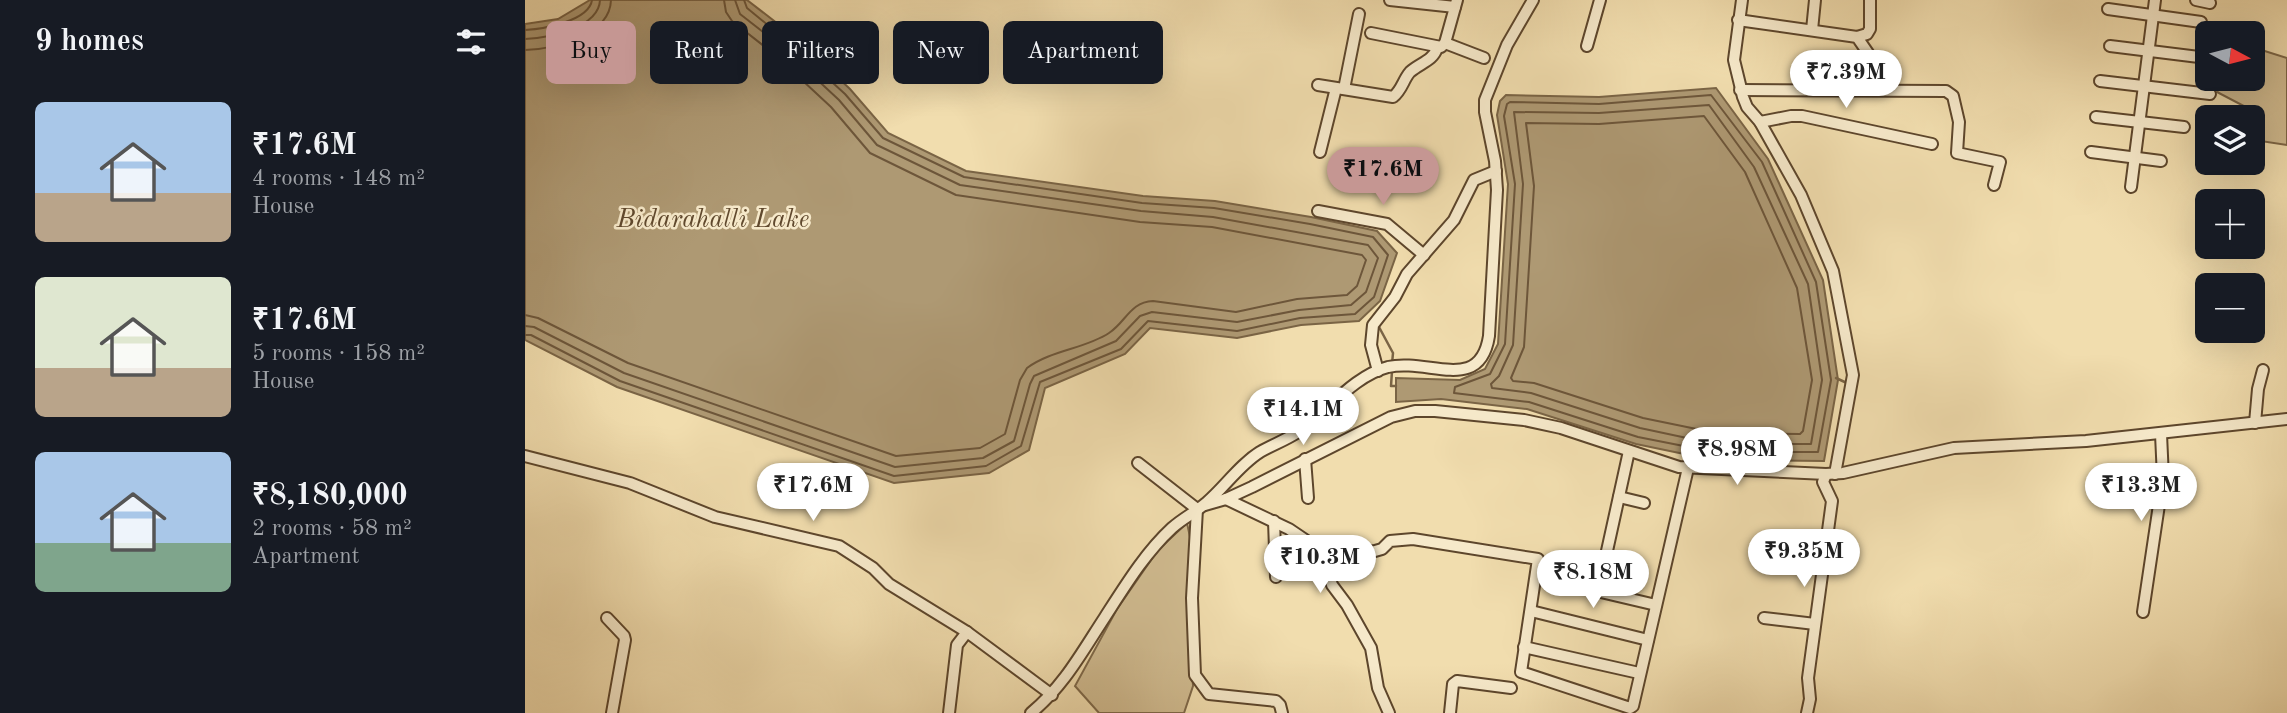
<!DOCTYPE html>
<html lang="en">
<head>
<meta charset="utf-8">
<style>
  :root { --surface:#171b24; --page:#20242c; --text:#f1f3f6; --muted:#9ea1a6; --accent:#c59692 }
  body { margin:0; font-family:"Old Standard TT",serif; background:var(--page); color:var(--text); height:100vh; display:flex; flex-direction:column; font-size:26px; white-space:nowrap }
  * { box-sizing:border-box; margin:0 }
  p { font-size:23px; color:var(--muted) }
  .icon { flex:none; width:38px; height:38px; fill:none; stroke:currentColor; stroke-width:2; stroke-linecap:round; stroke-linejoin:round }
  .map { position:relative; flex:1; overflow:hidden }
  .drawer { display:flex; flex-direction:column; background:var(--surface); width:525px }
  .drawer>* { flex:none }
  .top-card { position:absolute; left:21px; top:21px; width:665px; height:63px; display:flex; gap:14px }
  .needle { width:46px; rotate:97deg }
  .buttons { position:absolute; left:1670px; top:21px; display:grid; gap:14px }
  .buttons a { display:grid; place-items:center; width:70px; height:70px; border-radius:10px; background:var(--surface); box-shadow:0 7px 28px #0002; font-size:35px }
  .price { position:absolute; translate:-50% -60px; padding:0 16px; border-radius:24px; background:#fff; color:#222; font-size:23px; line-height:46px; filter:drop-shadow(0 2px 4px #0008) }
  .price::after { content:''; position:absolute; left:50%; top:42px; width:21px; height:16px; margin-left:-10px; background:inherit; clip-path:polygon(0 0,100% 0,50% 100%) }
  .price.on { background:var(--accent); color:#111 }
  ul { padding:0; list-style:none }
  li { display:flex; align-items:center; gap:21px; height:175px; padding:0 35px }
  li span { display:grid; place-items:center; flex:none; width:196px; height:140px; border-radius:10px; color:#555 }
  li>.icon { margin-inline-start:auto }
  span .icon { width:84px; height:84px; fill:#fffc; stroke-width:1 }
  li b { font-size:30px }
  h2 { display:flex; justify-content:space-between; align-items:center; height:84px; padding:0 35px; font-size:30px }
  .chip { padding:0 24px; border-radius:10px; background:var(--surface); box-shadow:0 7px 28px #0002; font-size:24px; line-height:63px }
  .chip.on { background:var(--accent); color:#111 }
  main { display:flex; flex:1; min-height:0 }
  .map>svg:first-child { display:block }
  .green { fill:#d0bb90; stroke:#7e6848; stroke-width:2 }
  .water { fill:#ae9973; stroke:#7a6445; stroke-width:2 }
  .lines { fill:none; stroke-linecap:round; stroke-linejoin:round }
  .shore { stroke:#6d563a; stroke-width:2 }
  .stream { stroke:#7a6445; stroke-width:2.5 }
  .minor-casing { stroke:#5d462c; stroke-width:14 }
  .minor { stroke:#f6e9ca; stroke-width:10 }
  .labels { text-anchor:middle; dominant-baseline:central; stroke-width:5; stroke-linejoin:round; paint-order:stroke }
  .water-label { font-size:26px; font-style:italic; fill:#60492e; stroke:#f6e9ca }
</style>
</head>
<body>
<main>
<section class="drawer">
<h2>9 homes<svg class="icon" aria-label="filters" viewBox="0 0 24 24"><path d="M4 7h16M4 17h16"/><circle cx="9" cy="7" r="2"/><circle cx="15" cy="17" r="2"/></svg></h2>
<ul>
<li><span style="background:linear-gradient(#a9c7e8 65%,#b9a48a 0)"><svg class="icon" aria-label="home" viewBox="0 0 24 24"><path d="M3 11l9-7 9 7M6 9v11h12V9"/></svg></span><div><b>₹17.6M</b><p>4 rooms · 148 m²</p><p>House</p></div></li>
<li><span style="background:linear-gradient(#dfe7d0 65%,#b9a48a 0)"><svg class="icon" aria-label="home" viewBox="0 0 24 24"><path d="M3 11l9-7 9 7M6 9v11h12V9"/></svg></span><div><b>₹17.6M</b><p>5 rooms · 158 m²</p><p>House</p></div></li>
<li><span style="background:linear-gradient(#a9c7e8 65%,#7fa58c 0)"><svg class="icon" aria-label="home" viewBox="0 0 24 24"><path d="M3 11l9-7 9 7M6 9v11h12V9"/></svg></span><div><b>₹8,180,000</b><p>2 rooms · 58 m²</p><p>Apartment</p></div></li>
</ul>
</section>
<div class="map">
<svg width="1762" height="713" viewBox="0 0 1762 713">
  <rect width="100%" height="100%" fill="#f1ddae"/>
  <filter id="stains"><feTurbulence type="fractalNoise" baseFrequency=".00286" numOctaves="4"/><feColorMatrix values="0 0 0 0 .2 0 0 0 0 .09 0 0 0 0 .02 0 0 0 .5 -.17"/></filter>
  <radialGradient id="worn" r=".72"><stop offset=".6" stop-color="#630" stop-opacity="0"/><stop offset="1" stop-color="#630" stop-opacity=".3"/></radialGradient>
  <!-- green -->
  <g class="green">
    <path d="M1727 47 1762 58V145L1729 140 1738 116 1692 92 1700 79H1727Z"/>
    <path d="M662 523 665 537V631L668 686 659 713H574L550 686 592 609 633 550Z"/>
  </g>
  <!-- water -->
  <g class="water">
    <path d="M65 0H222L266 34 325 89 363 133 441 171 618 196 690 201 786 217 852 231 872 253 855 301 834 321 776 325 712 338 625 328 600 354 520 388 504 450 464 473 369 483 92 387 0 340V24L33 19Z"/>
    <path d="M1191 88 1243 159 1298 280 1313 380 1299 461 1188 460 1111 444 1002 409 916 399 871 402V378L935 380 960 369 973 344 983 184 972 115 975 101 981 95 1074 97Z"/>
  </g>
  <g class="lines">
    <!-- shore -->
    <g class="shore">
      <path d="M0 30C18 29 64 21 67 0"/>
      <path d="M0 39C23 38 74 28 75 0"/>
      <path d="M0 50C29 49 85 36 86 0"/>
      <path d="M1186 95 1237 162 1291 282 1306 380 1293 452H1189L1113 437 1004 402 929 393 930 387 965 374 980 344 990 184 979 116 982 104 985 102 1074 104Z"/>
      <path d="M1184 105 1229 167 1283 284 1297 380 1286 444H1190L1115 428 1006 393 967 388 966 384 974 376 988 345 998 184 989 112 1074 113Z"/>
      <path d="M1179 116 1220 172 1272 288 1287 380 1278 431 1275 434 1191 433 1118 418 1009 383 988 381 986 378 999 347 1009 186 1001 123 1074 124Z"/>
      <path d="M0 315 13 318 103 363 371 456 455 448 480 434 495 380 502 368C526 350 560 349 584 333 601 322 605 302 628 301L711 312 772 299 822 295 832 286 841 260 837 255 687 227 615 222 431 195 345 153 306 107 249 54 207 21 201 12 199 0"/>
      <path d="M0 326 9 327 99 373 370 467 458 458 489 441 505 384 509 376 591 341 615 316 627 312 712 322 774 310 826 305 841 292 853 258 843 245 688 217 616 211 435 185 352 145 314 100 256 46 215 14 210 0"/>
      <path d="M0 335H6L95 381 369 476 461 466 496 446 515 382 596 349 623 321 712 331 775 318 830 314 849 297 863 255 848 237 785 224 689 208 617 203 439 177 358 138 320 94 261 40 222 8 219 0"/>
    </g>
    <!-- stream -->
    <g class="stream">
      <path d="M854 327 868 353 867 364"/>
      <path d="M867 371 866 386H871"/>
      <path d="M1311 378 1324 384"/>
    </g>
    <defs>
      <g id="minor">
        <path d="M865 0 930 7"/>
        <path d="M1217 0 1209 60 1218 97 1222 107 1235 122 1276 195 1308 271 1328 375 1310 474"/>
        <path d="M1671 0 1685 3"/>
        <path d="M1583 9 1676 22"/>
        <path d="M1213 20 1332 37 1343 53 1345 61 1328 90"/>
        <path d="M1287 30 1290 0"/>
        <path d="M846 33 916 47 920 43 932 0"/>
        <path d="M1332 37 1342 34 1345 29V0"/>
        <path d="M920 43 959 58"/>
        <path d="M1062 46 1075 0"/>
        <path d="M1585 46 1682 58"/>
        <path d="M1575 81 1685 94"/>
        <path d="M793 85 868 97C877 90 878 80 885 72 895 63 908 61 912 48"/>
        <path d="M819 89 834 14"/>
        <path d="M1215 90 1421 91 1428 96 1434 122 1432 153 1475 162 1469 185"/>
        <path d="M1571 117 1659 127"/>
        <path d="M1235 122 1266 116H1277L1407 144"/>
        <path d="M795 152 811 88"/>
        <path d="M1566 152 1636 161"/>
        <path d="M1606 187 1630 0"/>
        <path d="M793 211 862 224 899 255"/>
        <path d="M853 371 846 345 848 325 870 297 882 274 929 220 949 180 971 171"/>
        <path d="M1730 423 1733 389 1738 370"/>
        <path d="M1104 451 1080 560 1108 567"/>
        <path d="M0 456 105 483 190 517 314 546 348 568 364 584 442 632 527 695"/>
        <path d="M780 459 783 498"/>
        <path d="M613 463 672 509 667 598 670 675 684 694 751 701 755 705 757 713"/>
        <path d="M1094 497 1119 503"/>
        <path d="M701 499 764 529 795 550 800 559 807 585 822 605 846 648 853 688 864 713"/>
        <path d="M680 505 701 499 727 487 866 417 890 411H910L999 420 1036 428 1154 467 1301 474 1318 473 1429 448 1561 441 1762 419"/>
        <path d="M749 521 751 577"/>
        <path d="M798 555 850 551 857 549 865 541 888 539 1013 559 996 672 1105 708 1108 706 1163 468"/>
        <path d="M1012 577 1131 605"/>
        <path d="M1006 611 1123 640"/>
        <path d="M1618 612 1638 478 1636 434"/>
        <path d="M82 618 99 636 100 640 87 713"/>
        <path d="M1239 618 1290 624"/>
        <path d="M999 647 1114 673"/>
        <path d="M424 713 432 645 442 632"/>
        <path d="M506 713C539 686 557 652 580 617 600 586 620 553 647 528 658 518 671 512 681 503 700 487 714 465 735 452 747 445 761 440 773 432 802 412 828 376 863 367 904 358 955 394 964 336L972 190 970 161 960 112V100L982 45 1008 0"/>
        <path d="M925 713 928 684 932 681 986 688"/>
        <path d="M1282 713 1285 699 1283 678 1307 501 1298 482 1301 474"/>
      </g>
    </defs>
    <!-- minor casing -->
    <use href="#minor" class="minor-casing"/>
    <!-- minor -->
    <use href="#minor" class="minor"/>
  </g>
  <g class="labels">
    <!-- water labels -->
    <g class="water-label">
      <text x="188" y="220">Bidarahalli Lake</text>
    </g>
  </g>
  <rect width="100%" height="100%" filter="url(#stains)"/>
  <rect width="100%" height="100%" fill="url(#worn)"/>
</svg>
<div class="buttons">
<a><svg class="needle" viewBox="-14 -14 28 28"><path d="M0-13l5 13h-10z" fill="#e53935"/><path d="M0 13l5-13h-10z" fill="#9ea1a6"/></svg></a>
<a><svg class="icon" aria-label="layers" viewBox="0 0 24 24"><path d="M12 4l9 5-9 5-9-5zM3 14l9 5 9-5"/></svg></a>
<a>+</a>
<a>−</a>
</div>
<b class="price" style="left:1321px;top:110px">₹7.39M</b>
<b class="price on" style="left:858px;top:207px">₹17.6M</b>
<b class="price" style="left:778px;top:447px">₹14.1M</b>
<b class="price" style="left:1212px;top:487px">₹8.98M</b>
<b class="price" style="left:288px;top:523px">₹17.6M</b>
<b class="price" style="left:1616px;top:523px">₹13.3M</b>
<b class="price" style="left:1279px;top:589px">₹9.35M</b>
<b class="price" style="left:795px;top:595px">₹10.3M</b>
<b class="price" style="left:1068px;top:610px">₹8.18M</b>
<div class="top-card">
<a class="chip on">Buy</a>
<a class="chip">Rent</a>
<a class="chip">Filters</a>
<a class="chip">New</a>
<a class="chip">Apartment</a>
</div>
</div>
</main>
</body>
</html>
